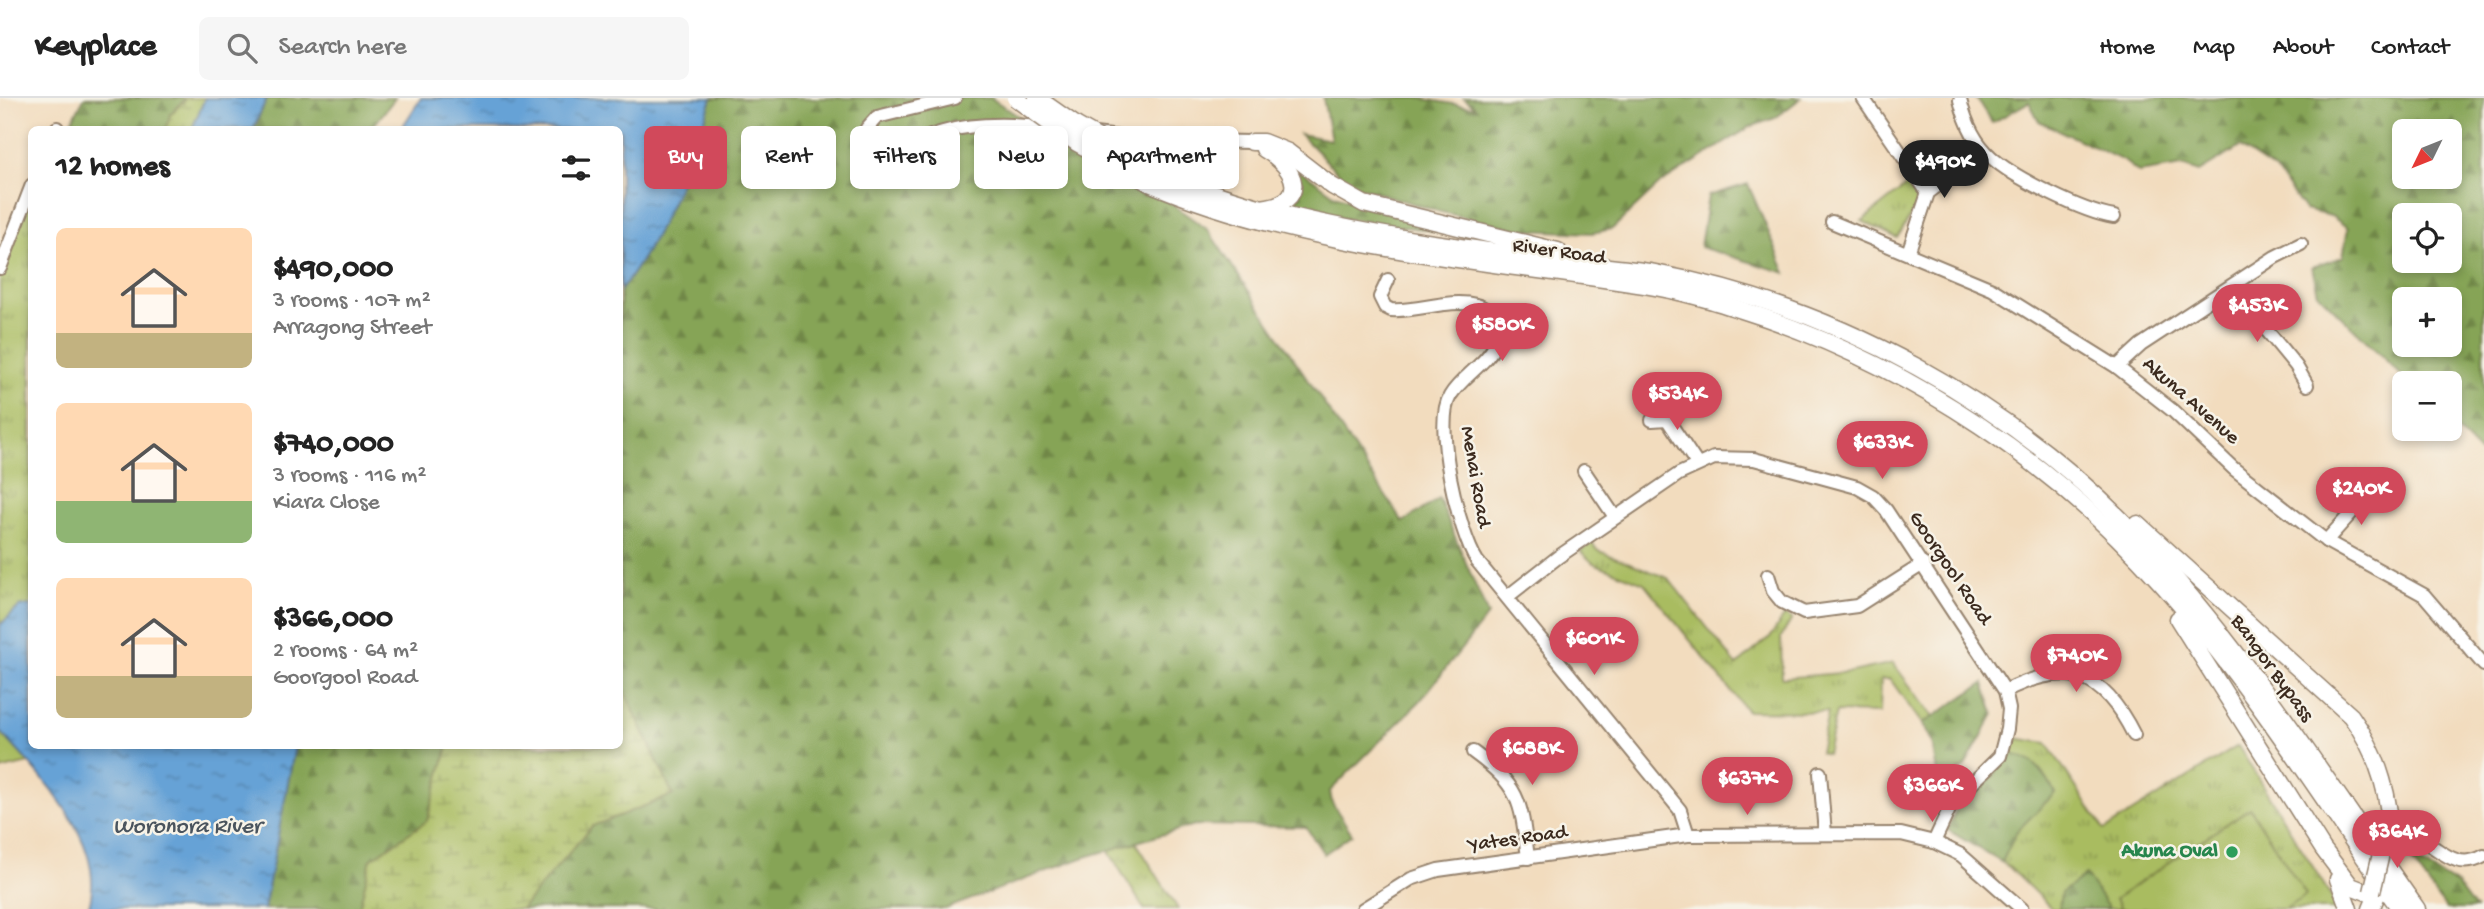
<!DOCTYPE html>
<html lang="en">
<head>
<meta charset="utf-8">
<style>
  :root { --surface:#fff; --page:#f6f6f6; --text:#222; --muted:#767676; --line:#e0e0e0; --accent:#d1495b }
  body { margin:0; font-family:"Gochi Hand",sans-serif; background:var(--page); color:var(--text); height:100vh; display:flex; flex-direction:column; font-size:26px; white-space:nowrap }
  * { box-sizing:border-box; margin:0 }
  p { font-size:23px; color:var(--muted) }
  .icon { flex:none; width:38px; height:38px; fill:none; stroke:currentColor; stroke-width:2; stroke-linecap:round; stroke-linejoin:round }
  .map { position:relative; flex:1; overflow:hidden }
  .sheet { position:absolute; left:28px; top:28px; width:595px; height:623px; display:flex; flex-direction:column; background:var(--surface); border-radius:10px; box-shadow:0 4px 10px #0003 }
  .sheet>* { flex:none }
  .hud { position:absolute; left:644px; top:28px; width:665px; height:63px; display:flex; gap:14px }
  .needle { width:46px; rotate:227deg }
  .controls { position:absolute; left:2392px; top:21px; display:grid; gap:14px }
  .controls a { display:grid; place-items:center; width:70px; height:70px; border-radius:10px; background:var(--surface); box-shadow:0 4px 10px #0003; font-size:35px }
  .price { position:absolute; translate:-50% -60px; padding:0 16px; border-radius:24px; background:var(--accent); color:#fff; font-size:23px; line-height:46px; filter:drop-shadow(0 2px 4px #0008) }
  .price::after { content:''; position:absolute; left:50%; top:42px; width:21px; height:16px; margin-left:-10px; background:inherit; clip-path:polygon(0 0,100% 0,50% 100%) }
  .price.active { background:#222; color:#fff }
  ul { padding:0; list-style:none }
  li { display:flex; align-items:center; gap:21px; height:175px; padding:0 28px }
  li span { display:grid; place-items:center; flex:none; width:196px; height:140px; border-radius:10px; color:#555 }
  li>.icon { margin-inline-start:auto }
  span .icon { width:84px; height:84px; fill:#fffc; stroke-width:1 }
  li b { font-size:30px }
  h2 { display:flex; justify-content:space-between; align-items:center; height:84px; padding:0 28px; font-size:30px }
  .chip { padding:0 24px; border-radius:10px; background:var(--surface); box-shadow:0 4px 10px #0003; font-size:24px; line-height:63px }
  .chip.active { background:var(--accent); color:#fff }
  header { display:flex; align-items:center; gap:42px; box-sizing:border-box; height:98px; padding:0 35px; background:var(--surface); border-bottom:2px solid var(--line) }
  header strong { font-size:33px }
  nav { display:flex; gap:38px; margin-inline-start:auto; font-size:24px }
  .search { width:490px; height:63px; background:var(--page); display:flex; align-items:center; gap:18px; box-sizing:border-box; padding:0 24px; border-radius:10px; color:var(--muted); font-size:26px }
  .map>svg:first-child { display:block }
  .grass { fill:url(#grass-tufts); stroke:#72733f; stroke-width:2 }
  .forest { fill:url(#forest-firs); stroke:#60673a; stroke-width:2; fill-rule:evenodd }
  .wetland { fill:url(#wetland-marsh); stroke:#72733f; stroke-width:2 }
  .pitch { fill:#a9bc60; stroke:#72733f; stroke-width:2 }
  .water { fill:url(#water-ripples); stroke:#50667a; stroke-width:2 }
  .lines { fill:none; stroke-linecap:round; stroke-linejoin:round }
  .minor-casing { stroke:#96836e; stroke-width:16 }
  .major-casing { stroke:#96836e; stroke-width:19 }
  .minor { stroke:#fff; stroke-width:12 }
  .major { stroke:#fff; stroke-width:16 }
  .major-bridge-casing { stroke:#96836e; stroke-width:19; stroke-linecap:butt }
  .major-bridge { stroke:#fff; stroke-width:16 }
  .leisure-dot { fill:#2e9e5b; stroke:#f7f3e8; stroke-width:2.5 }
  .labels { text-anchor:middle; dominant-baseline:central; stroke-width:5; stroke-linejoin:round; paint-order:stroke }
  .street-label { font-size:21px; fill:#3b2a1e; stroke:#f7f3e8 }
  .leisure-label { font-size:21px; font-weight:bold; fill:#27864d; stroke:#f7f3e8; text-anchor:end }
  .water-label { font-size:23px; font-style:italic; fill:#4a545e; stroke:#f7f3e8 }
</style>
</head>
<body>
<header>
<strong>Keyplace</strong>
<div class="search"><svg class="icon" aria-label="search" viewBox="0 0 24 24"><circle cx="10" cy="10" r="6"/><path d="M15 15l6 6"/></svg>Search here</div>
<nav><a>Home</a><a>Map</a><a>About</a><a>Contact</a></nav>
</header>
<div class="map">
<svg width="2484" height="811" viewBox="0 0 2484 811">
  <defs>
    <pattern id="grass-tufts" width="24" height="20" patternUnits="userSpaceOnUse" patternTransform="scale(1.75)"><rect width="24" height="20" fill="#a9bc60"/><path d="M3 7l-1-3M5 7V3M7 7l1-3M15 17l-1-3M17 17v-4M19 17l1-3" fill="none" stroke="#8b994f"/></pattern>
    <pattern id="forest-firs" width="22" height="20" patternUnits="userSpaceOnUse" patternTransform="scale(1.75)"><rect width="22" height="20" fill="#86a456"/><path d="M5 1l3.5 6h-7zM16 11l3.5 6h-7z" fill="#6f8647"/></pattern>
    <pattern id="wetland-marsh" width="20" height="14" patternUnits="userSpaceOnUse" patternTransform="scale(1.75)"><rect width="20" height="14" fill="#a9bc60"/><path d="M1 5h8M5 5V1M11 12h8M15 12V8" fill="none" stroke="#8b994f"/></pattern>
    <pattern id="water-ripples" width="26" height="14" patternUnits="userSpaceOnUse" patternTransform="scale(1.75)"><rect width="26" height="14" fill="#66a2d6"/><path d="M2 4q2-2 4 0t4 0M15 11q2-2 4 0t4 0" fill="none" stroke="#5584ad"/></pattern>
  </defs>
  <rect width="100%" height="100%" fill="#f7f3e8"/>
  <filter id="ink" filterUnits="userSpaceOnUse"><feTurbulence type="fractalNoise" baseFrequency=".0143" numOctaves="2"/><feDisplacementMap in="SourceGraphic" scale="14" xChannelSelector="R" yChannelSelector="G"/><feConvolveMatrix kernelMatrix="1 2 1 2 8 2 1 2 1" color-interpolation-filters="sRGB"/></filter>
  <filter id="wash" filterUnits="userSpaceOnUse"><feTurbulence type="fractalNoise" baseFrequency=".00686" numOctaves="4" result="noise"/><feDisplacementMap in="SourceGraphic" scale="28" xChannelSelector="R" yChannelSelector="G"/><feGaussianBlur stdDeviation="1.57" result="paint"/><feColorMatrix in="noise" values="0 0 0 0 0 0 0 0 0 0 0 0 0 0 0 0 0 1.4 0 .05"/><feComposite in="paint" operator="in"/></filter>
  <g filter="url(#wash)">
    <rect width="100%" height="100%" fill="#f2dcbe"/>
    <!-- grass -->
    <g class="grass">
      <path d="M1910 85 1921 101 1897 140 1862 123Z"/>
      <path d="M31 87V507L19 509 0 527V170Z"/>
      <path d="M1592 445 1599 453 1668 480 1737 567 1771 538 1785 517 1792 521 1781 539 1782 580 1852 574 1893 565 1933 619 1922 626 1890 581H1881L1880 615 1836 614 1827 656 1820 654 1828 614 1747 613 1644 485 1593 465 1580 453Z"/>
      <path d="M0 633 29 665 0 672Z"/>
      <path d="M2014 640 2047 645 2104 732 2238 648 2339 811H2052L2009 769 1948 732C1951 725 1953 716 1957 710 1977 682 2002 680 2014 640Z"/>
      <path d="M1136 744 1178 811H1144L1108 752Z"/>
    </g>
    <!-- forest -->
    <g class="forest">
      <path d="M84 0H205L192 31H74L72 23Z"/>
      <path d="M267 0H395L371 31 253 32Z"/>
      <path d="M712 0H991L1101 73 1166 102 1208 132 1403 424 1439 401 1488 517 1420 603 1330 693 1332 705 1352 736 1324 756 1306 729 1195 727 1082 760 945 811H521L592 728 673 697 620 584V193C657 147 695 57 712 0Z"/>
      <path d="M1323 0H1419L1476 10 1464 0H1801L1775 20 1750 29 1660 86 1612 131 1592 135 1523 132 1441 114 1349 86 1300 36 1331 42Z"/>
      <path d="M1976 0H2484V359L2450 325V285H2409L2318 195 2312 169 2343 159 2348 130 2331 118 2305 112 2276 73 2240 49 2199 74 2182 68 2139 75 2124 63 2039 23 2029 4 1992 25ZM2404 33H2450V79H2404ZM2404 117H2450V163H2404ZM2404 201H2450V247H2404Z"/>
      <path d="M1295 68 1335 97 1441 131V134L1320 117 1293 111 1302 89Z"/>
      <path d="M1748 86 1786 175 1700 149 1708 98Z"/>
      <path d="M1984 585 1994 616 1965 668 1939 690 1932 643 1922 626Z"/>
      <path d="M295 648H448L427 723 371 761 359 811H264Z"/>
      <path d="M2009 656C2034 659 2044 674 2055 695L2017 733 2002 764 1948 732 1957 710 1992 680Z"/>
      <path d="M2408 758 2457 787 2475 811H2446Z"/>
      <path d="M2086 777 2109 811H2059L2061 795Z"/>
    </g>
    <!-- wetland -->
    <g class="wetland">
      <path d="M186 0H205L192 31H166L170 17Z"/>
      <path d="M620 584 673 697 592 728 521 811H359L371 761 427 723 448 648H620Z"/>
    </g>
    <!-- pitch -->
    <path class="pitch" d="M2250 710 2306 797 2285 811H2121L2115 801Z"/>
    <!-- water -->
    <g class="water">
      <path d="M205 0H267L253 31H192Z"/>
      <path d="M421 0H712C695 57 657 147 620 193V32L401 31Z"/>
      <path d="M31 507 32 648H295L264 811H88C110 746 39 676 0 633V527L19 509Z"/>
    </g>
  </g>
  <g filter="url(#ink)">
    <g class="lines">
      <defs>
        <g id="minor">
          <path d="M955 0 877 19 867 30V43C872 50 877 53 886 52 905 51 924 39 943 34 978 24 1020 26 1056 31"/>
          <path d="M1863 0 1928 95"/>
          <path d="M1960 2C1965 22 1975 45 1991 59 2014 80 2083 114 2114 119"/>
          <path d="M56 32 57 30"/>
          <path d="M1095 36 1143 42 1252 44"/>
          <path d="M1832 124 1992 191 2117 269 2173 313 2234 371 2326 443 2424 497 2484 567"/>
          <path d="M1908 155 1928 95 1984 52"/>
          <path d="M0 170 32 87"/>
          <path d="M1388 182 1380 199 1385 209 1391 212C1418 214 1449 200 1476 207 1491 210 1502 231 1496 245 1487 266 1462 278 1450 298 1433 326 1459 436 1477 463L1680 712 1688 737"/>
          <path d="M2231 189 2296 268 2307 287"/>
          <path d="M2117 269 2141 247 2275 159 2301 146"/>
          <path d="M1667 321 1697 366"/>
          <path d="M1652 322 1667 321 1674 306"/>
          <path d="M1584 373 1615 419"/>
          <path d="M2326 443 2363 402 2381 395"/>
          <path d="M1768 477 1773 493 1782 504 1804 515 1857 508 1923 466"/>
          <path d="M1507 499 1558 459 1679 376 1714 360 1754 361 1857 389 1873 398 1886 412 2005 593 2009 611 2007 631 2000 658 1952 705 1934 744"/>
          <path d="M2005 593C2068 561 2103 575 2134 637"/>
          <path d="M1473 654C1521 689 1521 704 1528 760"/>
          <path d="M1820 675 1825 736"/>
          <path d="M2400 735C2434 737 2449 778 2484 758"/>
          <path d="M2389 757 2404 744H2422"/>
          <path d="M1363 811 1411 781 1438 772 1688 737 1901 736 1934 744 1961 757 2022 811"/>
        </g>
        <g id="major">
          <path d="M1252 44H1263L1288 54 1332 88 1364 106 1558 153"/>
          <path d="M1155 72C1285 130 1429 144 1568 164 1599 169 1630 170 1660 176 1839 210 2009 304 2134 435 2242 548 2327 684 2417 811"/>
          <path d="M1149 85C1310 153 1485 161 1656 189 1694 196 1730 208 1766 220 1917 273 2054 365 2161 485 2251 585 2323 702 2400 811"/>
          <path d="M1261 110C1310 104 1297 70 1264 51"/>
          <path d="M2138 426 2351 618C2379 657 2393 704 2390 752"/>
          <path d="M2178 521 2323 751 2351 788 2369 795 2382 785"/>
          <path d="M2391 717 2398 730 2407 736"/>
          <path d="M2338 781 2349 811"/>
          <path d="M2371 811 2382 785"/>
        </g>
      </defs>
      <!-- minor casing -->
      <use href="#minor" class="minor-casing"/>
      <!-- major casing -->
      <use href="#major" class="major-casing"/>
      <!-- minor -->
      <use href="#minor" class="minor"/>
      <!-- major -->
      <use href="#major" class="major"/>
      <defs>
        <g id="major-bridge">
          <path d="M1015 0 1077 45 1149 85"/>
          <path d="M1037 0 1077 28 1155 72"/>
          <path d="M2372 794 2385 739"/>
        </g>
      </defs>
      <!-- major-bridge casing -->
      <use href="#major-bridge" class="major-bridge-casing"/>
      <!-- major-bridge -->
      <use href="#major-bridge" class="major-bridge"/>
    </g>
  </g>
  <!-- markers -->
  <circle class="leisure-dot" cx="2232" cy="754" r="7"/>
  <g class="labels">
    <!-- street labels -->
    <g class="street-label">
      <text transform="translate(1559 155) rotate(8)">River Road</text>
      <text transform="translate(2190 304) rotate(41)">Akuna Avenue</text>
      <text transform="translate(1474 379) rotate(80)">Menai Road</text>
      <text transform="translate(1949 471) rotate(56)">Goorgool Road</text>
      <text transform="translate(2271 571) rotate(54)">Bangor Bypass</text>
      <text transform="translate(1518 742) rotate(-8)">Yates Road</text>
    </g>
    <!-- leisure labels -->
    <g class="leisure-label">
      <text x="2218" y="754">Akuna Oval</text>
    </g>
    <!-- water labels -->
    <g class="water-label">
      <text x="187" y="729">Woronora River</text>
    </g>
  </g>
</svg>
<div class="controls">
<a><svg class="needle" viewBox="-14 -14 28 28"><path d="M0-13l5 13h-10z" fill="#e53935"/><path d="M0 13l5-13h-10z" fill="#767676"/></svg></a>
<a><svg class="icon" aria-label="locate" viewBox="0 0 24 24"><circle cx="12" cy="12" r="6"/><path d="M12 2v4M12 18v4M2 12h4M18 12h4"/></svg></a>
<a>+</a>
<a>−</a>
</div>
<b class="price active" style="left:1944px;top:102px">$490K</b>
<b class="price" style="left:2257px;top:246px">$453K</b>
<b class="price" style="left:1502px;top:265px">$580K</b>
<b class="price" style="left:1677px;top:334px">$534K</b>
<b class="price" style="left:1882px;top:383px">$633K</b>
<b class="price" style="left:2361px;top:429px">$240K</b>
<b class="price" style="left:1594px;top:579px">$601K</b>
<b class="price" style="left:2076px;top:596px">$740K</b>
<b class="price" style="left:1532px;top:689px">$688K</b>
<b class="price" style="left:1747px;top:719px">$637K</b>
<b class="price" style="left:1932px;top:726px">$366K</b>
<b class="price" style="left:2397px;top:772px">$364K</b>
<div class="hud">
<a class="chip active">Buy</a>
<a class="chip">Rent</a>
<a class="chip">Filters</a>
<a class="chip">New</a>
<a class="chip">Apartment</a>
</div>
<section class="sheet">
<h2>12 homes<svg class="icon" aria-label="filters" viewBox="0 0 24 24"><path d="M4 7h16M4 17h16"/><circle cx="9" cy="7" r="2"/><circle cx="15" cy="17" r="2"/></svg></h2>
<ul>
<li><span style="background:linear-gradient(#ffd9b3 75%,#c2b280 0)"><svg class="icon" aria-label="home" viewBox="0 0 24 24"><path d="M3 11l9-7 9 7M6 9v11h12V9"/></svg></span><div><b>$490,000</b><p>3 rooms · 107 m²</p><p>Arragong Street</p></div></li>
<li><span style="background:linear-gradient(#ffd9b3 70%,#8fb573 0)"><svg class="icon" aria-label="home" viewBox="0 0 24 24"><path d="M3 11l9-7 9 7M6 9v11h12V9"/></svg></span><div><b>$740,000</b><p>3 rooms · 116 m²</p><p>Kiara Close</p></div></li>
<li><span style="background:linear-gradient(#ffd9b3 70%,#c2b280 0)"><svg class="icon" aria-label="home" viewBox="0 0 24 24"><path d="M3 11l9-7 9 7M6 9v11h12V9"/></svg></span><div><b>$366,000</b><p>2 rooms · 64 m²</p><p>Goorgool Road</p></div></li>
</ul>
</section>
</div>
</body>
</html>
